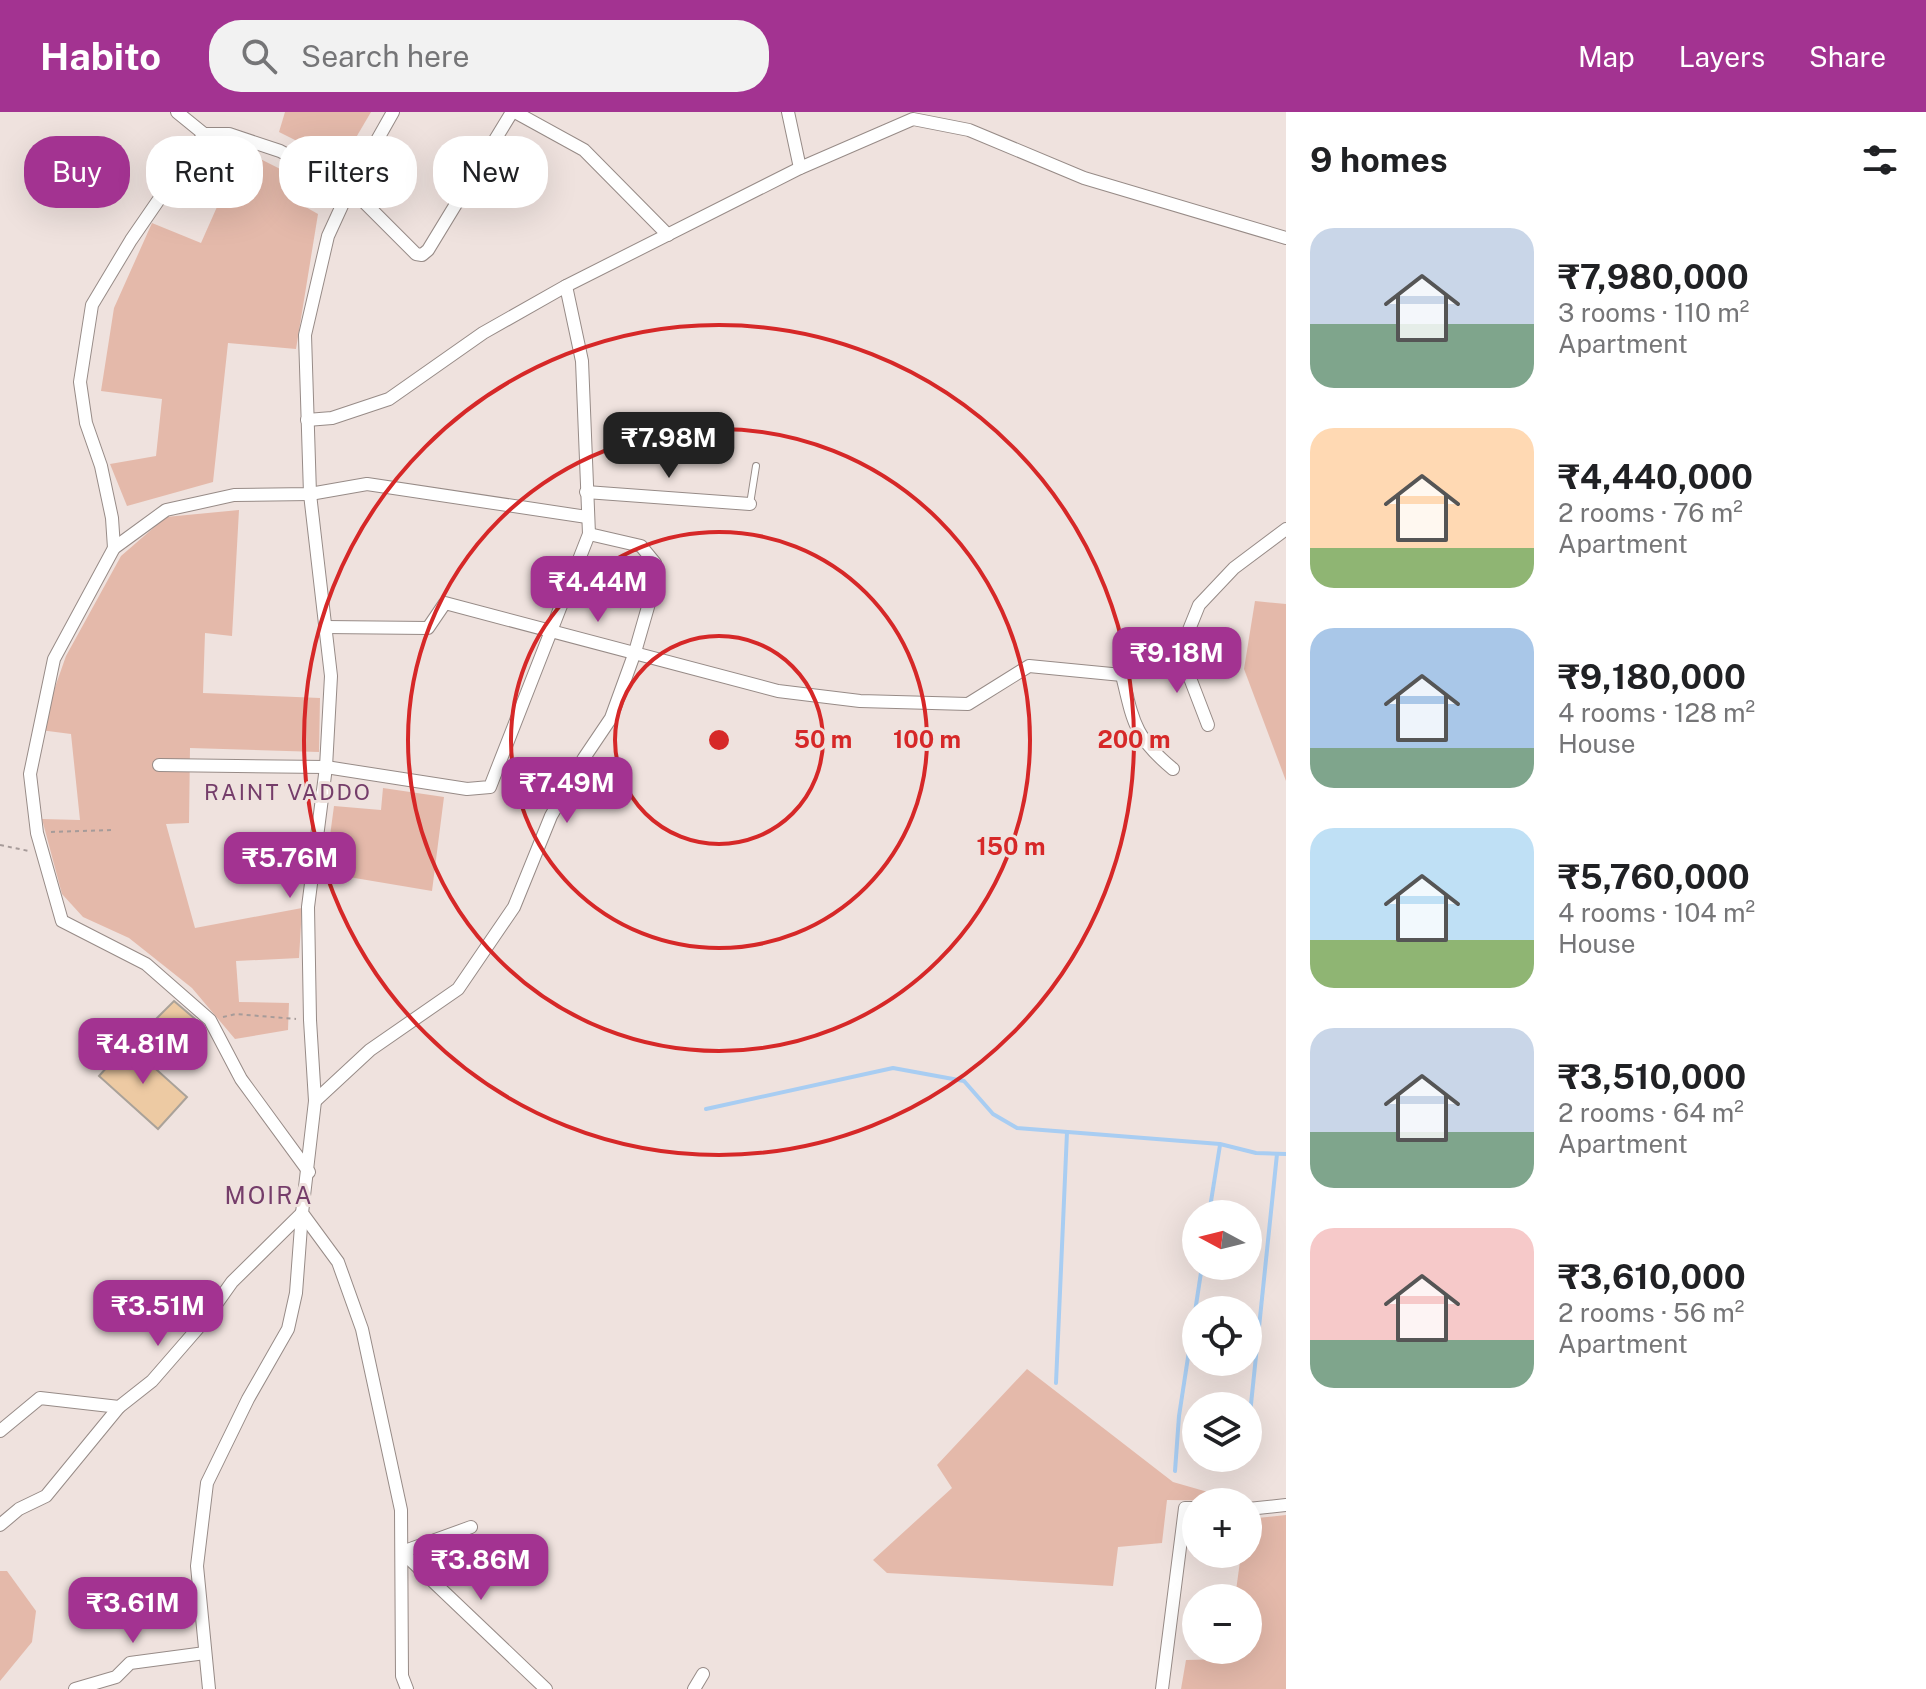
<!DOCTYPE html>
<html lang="en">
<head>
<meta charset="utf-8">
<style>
  :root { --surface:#fff; --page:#f2f2f2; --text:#202124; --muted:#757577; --accent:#a33391 }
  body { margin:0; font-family:"Public Sans",sans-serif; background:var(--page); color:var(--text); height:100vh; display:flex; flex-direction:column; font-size:30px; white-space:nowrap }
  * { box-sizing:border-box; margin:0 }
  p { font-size:26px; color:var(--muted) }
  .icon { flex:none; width:44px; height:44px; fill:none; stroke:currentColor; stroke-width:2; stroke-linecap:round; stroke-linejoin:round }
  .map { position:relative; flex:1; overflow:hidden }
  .side { display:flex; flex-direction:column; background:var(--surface); width:640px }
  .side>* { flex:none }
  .guide { position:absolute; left:24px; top:24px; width:760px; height:72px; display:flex; gap:16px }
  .needle { width:52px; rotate:277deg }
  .buttons { position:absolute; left:1182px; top:1088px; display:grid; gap:16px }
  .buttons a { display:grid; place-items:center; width:80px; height:80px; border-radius:50%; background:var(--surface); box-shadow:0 8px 32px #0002; font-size:40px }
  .price { position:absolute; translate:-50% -68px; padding:0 18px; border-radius:16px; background:var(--accent); color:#fff; font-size:26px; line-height:52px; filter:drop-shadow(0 2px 4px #0008) }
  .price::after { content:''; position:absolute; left:50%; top:48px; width:24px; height:18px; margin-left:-12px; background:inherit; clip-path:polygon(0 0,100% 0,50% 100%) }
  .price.selected { background:#222; color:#fff }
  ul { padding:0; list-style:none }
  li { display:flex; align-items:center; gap:24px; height:200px; padding:0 24px }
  li span { display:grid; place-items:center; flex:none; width:224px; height:160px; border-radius:24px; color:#555 }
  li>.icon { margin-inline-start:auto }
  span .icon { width:96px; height:96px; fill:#fffc; stroke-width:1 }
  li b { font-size:34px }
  h2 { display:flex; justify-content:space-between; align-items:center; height:96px; padding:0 24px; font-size:34px }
  .pill { padding:0 28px; border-radius:32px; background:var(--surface); box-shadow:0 8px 32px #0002; font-size:28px; line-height:72px }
  .pill.selected { background:var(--accent); color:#fff }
  header { display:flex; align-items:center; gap:48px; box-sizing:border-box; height:112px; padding:0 40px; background:var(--accent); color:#fff }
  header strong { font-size:38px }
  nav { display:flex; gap:44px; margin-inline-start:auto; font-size:28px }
  .search { width:560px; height:72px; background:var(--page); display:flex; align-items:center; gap:20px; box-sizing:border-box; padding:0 28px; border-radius:32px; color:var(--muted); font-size:30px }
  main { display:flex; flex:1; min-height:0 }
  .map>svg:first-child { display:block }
  .green { fill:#e4b9aa }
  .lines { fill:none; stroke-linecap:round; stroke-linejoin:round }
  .stream { stroke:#a8cdf2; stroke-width:4 }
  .building { fill:#edcaa3; stroke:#aaa299; stroke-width:2 }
  .lane-casing { stroke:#978b87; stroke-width:8 }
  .street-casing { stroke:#978b87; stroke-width:14 }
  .path { stroke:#a69b99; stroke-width:2; stroke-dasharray:4 4; stroke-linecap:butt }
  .lane { stroke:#fff; stroke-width:6 }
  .street { stroke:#fff; stroke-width:12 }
  .ring { fill:none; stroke:#d62828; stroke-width:4 }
  .labels { text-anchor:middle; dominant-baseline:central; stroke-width:6; stroke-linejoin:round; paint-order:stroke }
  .neighbourhood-label { font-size:22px; letter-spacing:2px; fill:#753d6a; stroke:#efe2de }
  .quarter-label { font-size:24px; letter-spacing:2px; fill:#753d6a; stroke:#efe2de }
  .centre { fill:#d62828; stroke:#efe2de; stroke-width:4 }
  .ring-label { font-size:24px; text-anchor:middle; font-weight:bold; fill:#d62828; stroke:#efe2de; stroke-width:6; stroke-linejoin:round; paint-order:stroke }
</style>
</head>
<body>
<header>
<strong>Habito</strong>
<div class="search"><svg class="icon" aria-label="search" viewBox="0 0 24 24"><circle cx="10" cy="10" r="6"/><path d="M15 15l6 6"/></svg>Search here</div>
<nav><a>Map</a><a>Layers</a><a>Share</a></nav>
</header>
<main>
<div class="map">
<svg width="1286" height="1577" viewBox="0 0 1286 1577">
  <rect width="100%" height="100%" fill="#efe2de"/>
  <!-- green -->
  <g class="green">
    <path d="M285 0H371L341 51 279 20Z"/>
    <path d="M227 30 296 65 288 85 318 102 296 237 228 231 213 370 127 394 110 352 156 344 162 287 101 279 114 196 152 111 201 131 228 70 213 62Z"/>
    <path d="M239 398 232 524 205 521 203 581 320 586 319 640 190 636 189 711 166 712 195 816 302 796 299 846 236 849 239 890 289 891 288 918 235 927 192 876 129 826 83 805 62 782 42 707 80 708 71 622 40 618 66 544 121 444 166 405Z"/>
    <path d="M1255 489 1286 492V669L1244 557Z"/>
    <path d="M383 676 444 685 432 779 325 761 334 694 381 698Z"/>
    <path d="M1027 1257 1173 1370 1239 1389 1167 1388 1162 1431 1118 1435 1113 1474 887 1461 873 1448 952 1376 937 1353Z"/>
    <path d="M1286 1403V1577H1181L1186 1548 1226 1547 1228 1538H1248V1486H1235L1241 1442H1248V1407Z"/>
    <path d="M0 1459H7L36 1499 32 1530 0 1569Z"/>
  </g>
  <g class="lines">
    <!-- stream -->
    <g class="stream">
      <path d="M706 997 893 956 964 969 993 1002 1017 1016 1220 1032 1256 1041 1286 1042"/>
      <path d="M1209 1102 1220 1033"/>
      <path d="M1056 1271 1067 1020"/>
      <path d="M1248 1321 1277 1042"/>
      <path d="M1175 1359 1179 1304 1202 1154"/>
    </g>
  </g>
  <!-- building -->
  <g class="building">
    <path d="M174 889 201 912 180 933 152 911Z"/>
    <path d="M128 932 187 985 158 1017 99 964Z"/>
  </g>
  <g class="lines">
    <defs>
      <path id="lane" d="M750 392 756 354"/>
      <g id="street">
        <path d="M177 0 204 22H229L280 39 350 76 416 142 422 143 428 138 512 0"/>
        <path d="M393 0 350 76 328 124 305 223 310 382 331 564 326 655 308 795 310 908 315 989 302 1101 338 1150 362 1217 401 1398 402 1564 407 1577"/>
        <path d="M515 0 584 38 668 123"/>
        <path d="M788 0 800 56"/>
        <path d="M307 308 332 306 389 287 483 221 566 174 800 56 913 7 969 18 1084 66 1286 126"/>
        <path d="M586 380 750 392"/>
        <path d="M114 436 112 406 101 354 86 311 80 270 92 193 131 128 204 22"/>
        <path d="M325 515 428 516 445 491 778 579 860 589 968 592 1029 554 1122 563 1180 540 1199 493 1234 456 1286 417"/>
        <path d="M1180 540 1208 613"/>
        <path d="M1122 563C1133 609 1134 625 1173 657"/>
        <path d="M159 653 326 655 467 677 490 675 589 422 582 249 566 174"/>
        <path d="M315 989 370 938 458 877 514 795 551 704 584 646 611 606 635 540 654 474 655 451 641 434 589 422"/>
        <path d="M309 1060 241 967 210 908 146 852 62 809 37 721 30 662 54 547 114 436 166 398 234 383 310 382 367 372 587 405"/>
        <path d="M0 1319 40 1286 119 1295 152 1269 205 1208 232 1170 302 1101"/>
        <path d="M1248 1397 1286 1393"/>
        <path d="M0 1413 19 1397 46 1384 119 1295"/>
        <path d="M471 1415 402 1440 546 1577"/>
        <path d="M75 1577 116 1565 130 1551 205 1541"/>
        <path d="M209 1577 197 1454 207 1371 248 1287 288 1217 296 1181 302 1101"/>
        <path d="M694 1577 703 1562"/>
        <path d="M1162 1577 1185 1396H1196"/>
      </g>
    </defs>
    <!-- lane casing -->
    <use href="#lane" class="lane-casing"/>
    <!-- street casing -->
    <use href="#street" class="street-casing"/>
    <!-- path -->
    <g class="path">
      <path d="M51 720 114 718"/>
      <path d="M0 733 29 739"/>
      <path d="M223 905 236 902 296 907"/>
    </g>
    <!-- lane -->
    <use href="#lane" class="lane"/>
    <!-- street -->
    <use href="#street" class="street"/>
  </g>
  <!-- distance rings -->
  <g class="ring">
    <circle cx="719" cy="628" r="104"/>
    <circle cx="719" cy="628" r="208"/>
    <circle cx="719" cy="628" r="311"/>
    <circle cx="719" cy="628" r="415"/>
  </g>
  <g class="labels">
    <!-- neighbourhood labels -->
    <g class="neighbourhood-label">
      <text x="288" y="680">RAINT VADDO</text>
    </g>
    <!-- quarter labels -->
    <g class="quarter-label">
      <text x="269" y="1083">MOIRA</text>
    </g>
  </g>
  <circle cx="719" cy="628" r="12" class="centre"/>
  <g class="ring-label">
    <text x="823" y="636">50 m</text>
    <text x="927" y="636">100 m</text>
    <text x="1134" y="636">200 m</text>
    <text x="1011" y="743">150 m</text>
  </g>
</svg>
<div class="buttons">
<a><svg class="needle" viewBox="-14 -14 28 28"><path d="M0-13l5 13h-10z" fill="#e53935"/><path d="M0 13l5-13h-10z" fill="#757577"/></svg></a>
<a><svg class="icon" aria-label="locate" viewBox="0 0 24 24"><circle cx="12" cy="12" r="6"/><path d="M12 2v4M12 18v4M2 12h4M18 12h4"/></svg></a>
<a><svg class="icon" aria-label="layers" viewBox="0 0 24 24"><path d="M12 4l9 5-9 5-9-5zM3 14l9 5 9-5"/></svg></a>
<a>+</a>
<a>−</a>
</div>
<b class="price selected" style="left:669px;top:368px">₹7.98M</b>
<b class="price" style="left:598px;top:512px">₹4.44M</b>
<b class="price" style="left:1177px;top:583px">₹9.18M</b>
<b class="price" style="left:567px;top:713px">₹7.49M</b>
<b class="price" style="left:290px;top:788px">₹5.76M</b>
<b class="price" style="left:143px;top:974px">₹4.81M</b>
<b class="price" style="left:158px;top:1236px">₹3.51M</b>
<b class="price" style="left:481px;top:1490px">₹3.86M</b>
<b class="price" style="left:133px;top:1533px">₹3.61M</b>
<div class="guide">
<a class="pill selected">Buy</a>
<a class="pill">Rent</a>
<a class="pill">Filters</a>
<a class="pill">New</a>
</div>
</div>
<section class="side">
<h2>9 homes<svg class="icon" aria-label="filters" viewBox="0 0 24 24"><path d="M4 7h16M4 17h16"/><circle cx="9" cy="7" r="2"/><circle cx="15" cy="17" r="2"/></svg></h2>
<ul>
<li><span style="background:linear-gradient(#c9d6e8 60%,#7fa58c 0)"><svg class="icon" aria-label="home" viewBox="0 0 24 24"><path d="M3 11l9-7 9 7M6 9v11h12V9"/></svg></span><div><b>₹7,980,000</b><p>3 rooms · 110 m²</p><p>Apartment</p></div></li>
<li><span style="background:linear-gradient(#ffd9b3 75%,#8fb573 0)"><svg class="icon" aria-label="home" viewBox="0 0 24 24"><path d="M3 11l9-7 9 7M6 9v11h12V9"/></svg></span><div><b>₹4,440,000</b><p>2 rooms · 76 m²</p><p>Apartment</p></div></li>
<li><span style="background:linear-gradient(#a9c7e8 75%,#7fa58c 0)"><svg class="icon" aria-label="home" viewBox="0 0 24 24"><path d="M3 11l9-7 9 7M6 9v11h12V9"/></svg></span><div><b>₹9,180,000</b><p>4 rooms · 128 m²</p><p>House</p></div></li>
<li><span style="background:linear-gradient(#bfe0f5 70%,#8fb573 0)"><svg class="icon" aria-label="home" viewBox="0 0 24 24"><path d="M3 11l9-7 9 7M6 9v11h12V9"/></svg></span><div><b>₹5,760,000</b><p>4 rooms · 104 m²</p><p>House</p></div></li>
<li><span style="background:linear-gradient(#c9d6e8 65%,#7fa58c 0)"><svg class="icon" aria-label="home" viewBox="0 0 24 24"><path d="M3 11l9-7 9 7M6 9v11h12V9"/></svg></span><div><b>₹3,510,000</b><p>2 rooms · 64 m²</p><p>Apartment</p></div></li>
<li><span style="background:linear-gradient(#f6c9c9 70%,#7fa58c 0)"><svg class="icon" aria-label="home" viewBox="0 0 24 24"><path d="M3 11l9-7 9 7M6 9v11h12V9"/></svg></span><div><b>₹3,610,000</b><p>2 rooms · 56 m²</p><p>Apartment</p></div></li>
</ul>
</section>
</main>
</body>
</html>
